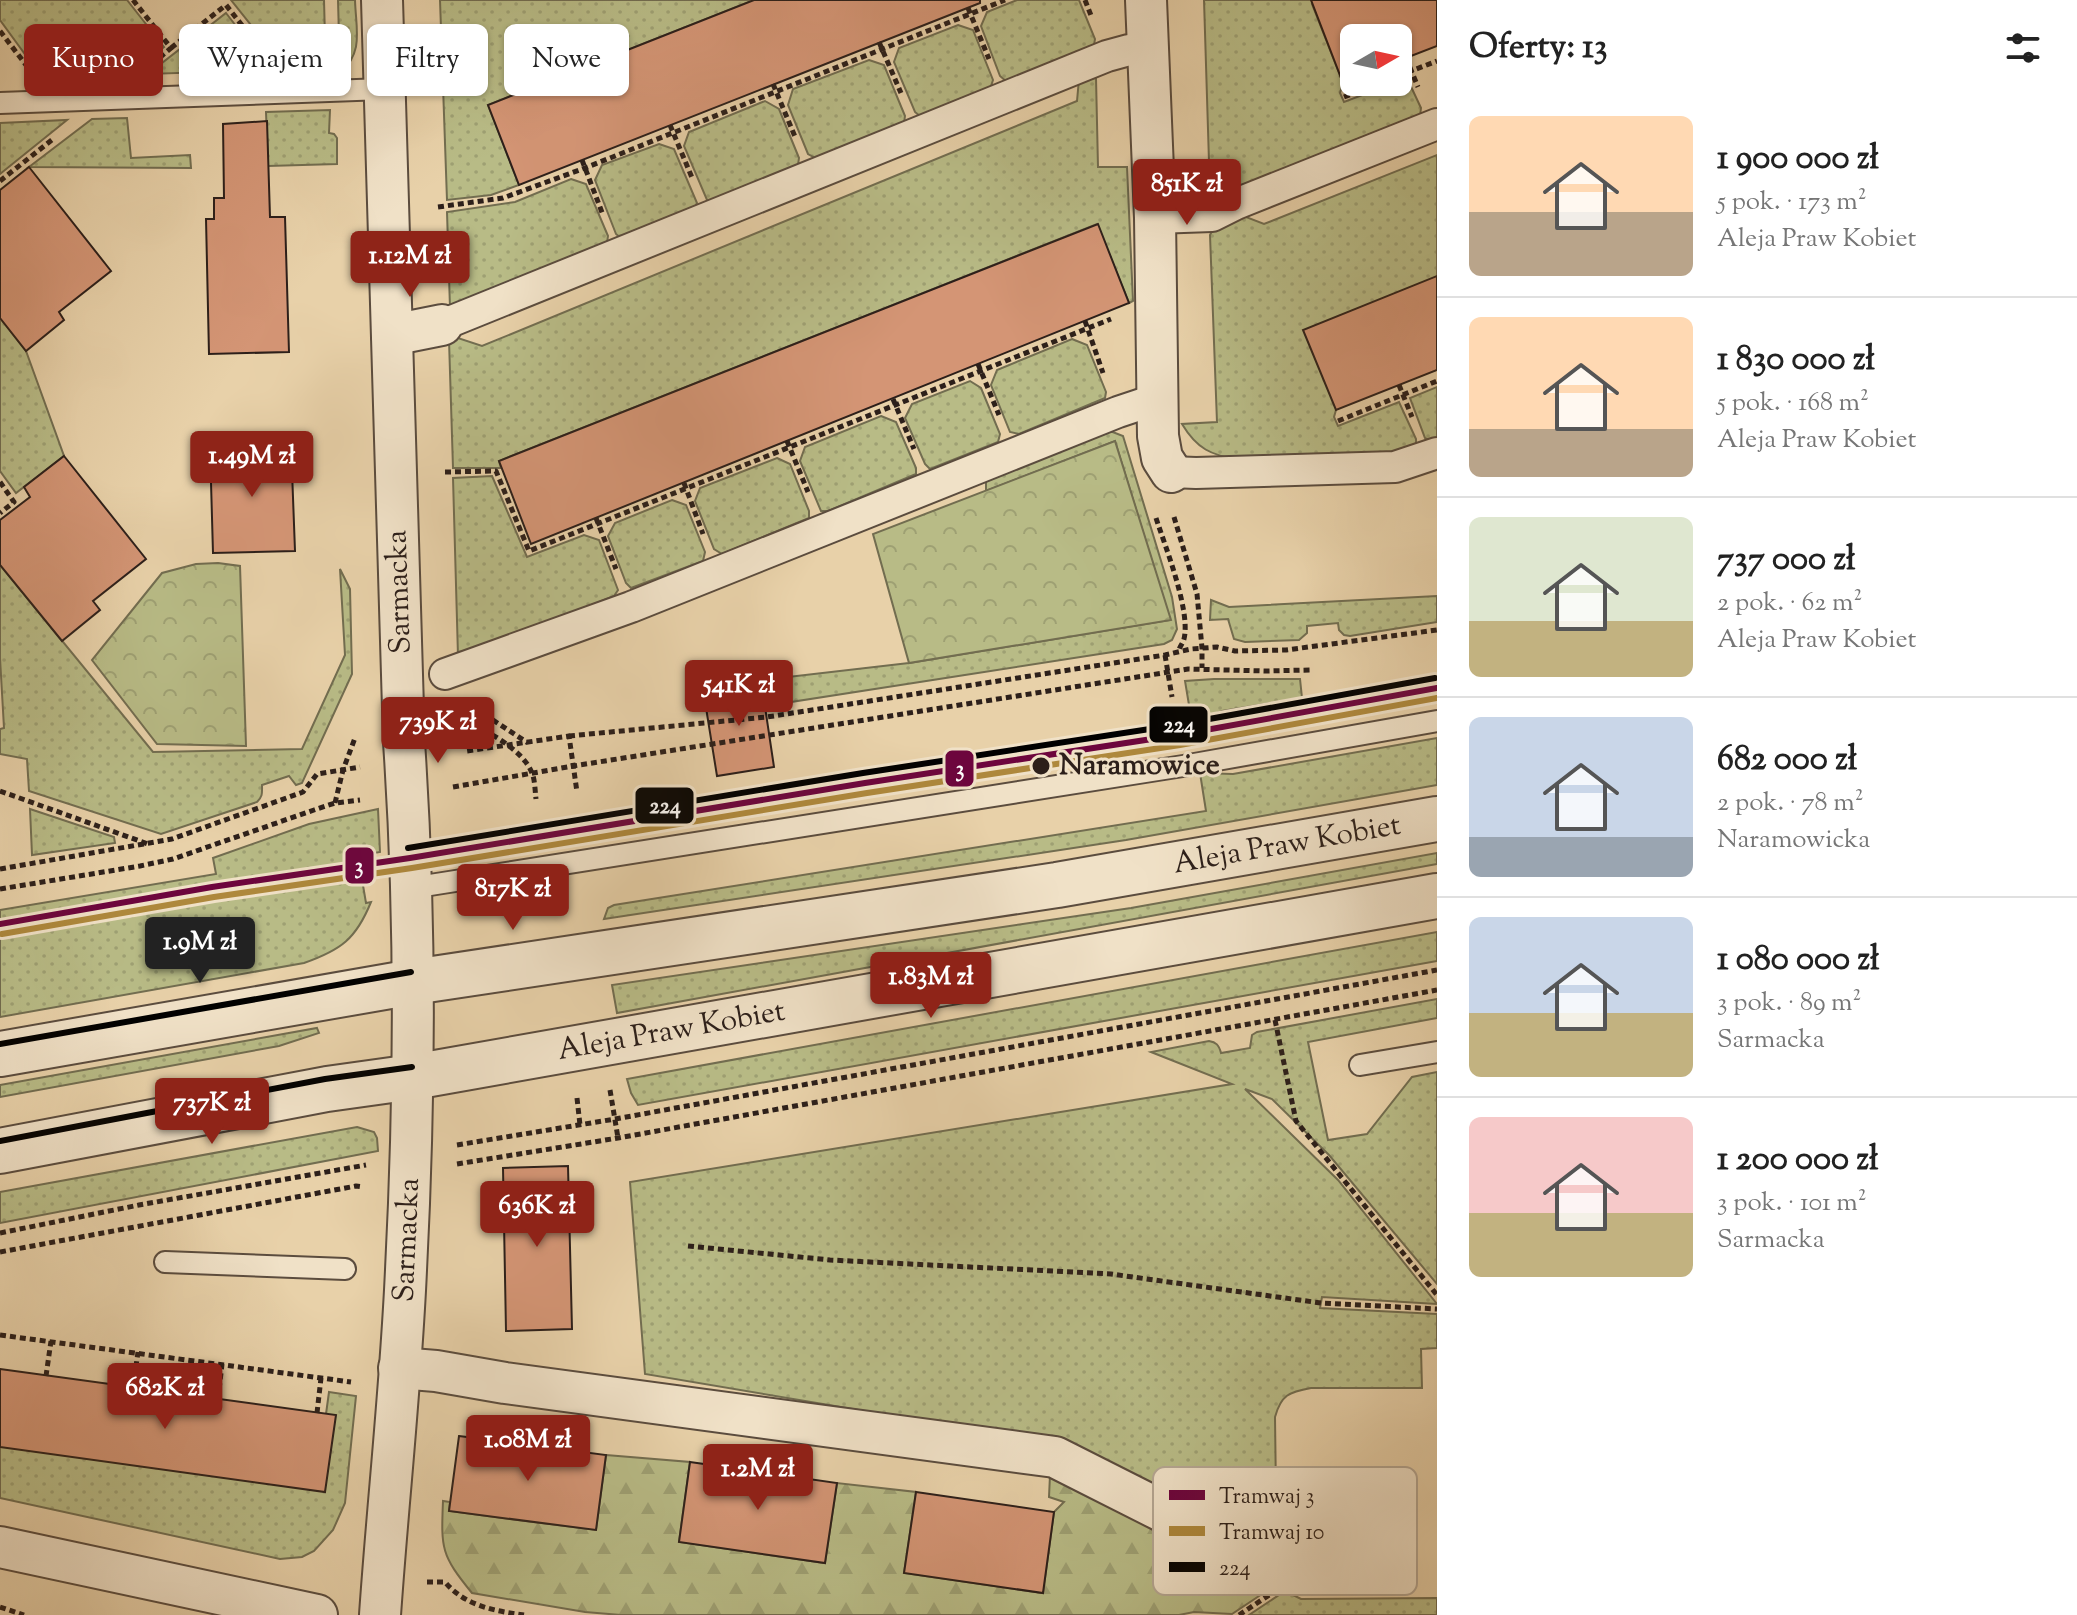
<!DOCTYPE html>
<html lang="pl">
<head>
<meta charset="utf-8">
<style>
  :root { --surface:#fff; --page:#f2f2f2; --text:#222; --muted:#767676; --line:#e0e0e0; --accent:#8f2418 }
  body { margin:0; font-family:"Sorts Mill Goudy",serif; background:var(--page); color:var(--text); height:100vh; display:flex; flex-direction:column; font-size:30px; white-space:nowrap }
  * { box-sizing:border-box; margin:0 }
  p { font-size:26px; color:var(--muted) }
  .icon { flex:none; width:44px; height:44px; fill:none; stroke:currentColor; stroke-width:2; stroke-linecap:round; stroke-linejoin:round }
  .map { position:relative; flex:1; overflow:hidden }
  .drawer { display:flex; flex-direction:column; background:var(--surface); width:640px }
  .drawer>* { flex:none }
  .hud { position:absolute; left:24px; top:24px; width:760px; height:72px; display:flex; gap:16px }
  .needle { width:52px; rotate:81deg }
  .tools { position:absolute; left:1340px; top:24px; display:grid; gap:16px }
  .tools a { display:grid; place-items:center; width:72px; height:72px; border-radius:12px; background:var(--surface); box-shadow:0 2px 6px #0004; font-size:40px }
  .price { position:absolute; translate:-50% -68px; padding:0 18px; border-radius:8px; background:var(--accent); color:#fff; font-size:26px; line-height:52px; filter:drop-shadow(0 2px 4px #0008) }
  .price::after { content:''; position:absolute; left:50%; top:48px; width:24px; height:18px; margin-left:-12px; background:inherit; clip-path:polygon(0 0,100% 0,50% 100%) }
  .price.selected { background:#222; color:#fff }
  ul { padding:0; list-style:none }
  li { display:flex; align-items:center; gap:24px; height:200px; padding:0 32px }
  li+li { border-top:2px solid var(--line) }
  li span { display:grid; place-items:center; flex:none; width:224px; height:160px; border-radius:12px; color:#555 }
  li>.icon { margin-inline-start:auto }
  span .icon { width:96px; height:96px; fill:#fffc; stroke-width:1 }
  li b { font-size:34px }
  h2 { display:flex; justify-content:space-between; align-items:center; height:96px; padding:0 32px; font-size:34px }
  .tag { padding:0 28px; border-radius:12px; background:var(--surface); box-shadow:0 2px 6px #0004; font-size:28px; line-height:72px }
  .tag.selected { background:var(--accent); color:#fff }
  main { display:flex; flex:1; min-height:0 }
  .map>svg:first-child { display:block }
  .grass { fill:url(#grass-dots); stroke:#726d50; stroke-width:2 }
  .forest { fill:url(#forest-firs); stroke:#726d50; stroke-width:2 }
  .park { fill:url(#park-crowns); stroke:#726d50; stroke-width:2 }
  .building { fill:#d49575; stroke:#2c1f1a; stroke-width:2 }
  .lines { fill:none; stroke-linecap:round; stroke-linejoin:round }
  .service-casing { stroke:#5b4c3e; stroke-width:24 }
  .pedestrian-casing { stroke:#5b4c3e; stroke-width:34 }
  .minor-casing { stroke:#5b4c3e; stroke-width:44 }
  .tertiary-casing { stroke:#5b4c3e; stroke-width:48 }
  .path { stroke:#2c1f1a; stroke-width:5; stroke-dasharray:6 4; stroke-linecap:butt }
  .service { stroke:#f0e1c7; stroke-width:20 }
  .pedestrian { stroke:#f0e1c7; stroke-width:30 }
  .minor { stroke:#f0e1c7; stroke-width:40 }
  .tertiary { stroke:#f0e1c7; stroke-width:44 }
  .bus-1-casing { stroke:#f0e1c7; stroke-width:12 }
  .bus-1 { stroke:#000; stroke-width:6 }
  .tram-1-casing { stroke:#f0e1c7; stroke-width:12 }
  .tram-2-casing { stroke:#f0e1c7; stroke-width:12 }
  .tram-1 { stroke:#6d053d; stroke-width:6 }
  .tram-2 { stroke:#ae883c; stroke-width:6 }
  .stop-dot { fill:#2c1f1a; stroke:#f0e1c7; stroke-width:3 }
  .labels { text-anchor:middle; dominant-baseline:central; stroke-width:6; stroke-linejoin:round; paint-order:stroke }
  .street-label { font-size:30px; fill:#2c1f1a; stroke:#f0e1c7 }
  .stop-label { font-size:30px; font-weight:bold; fill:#2c1f1a; stroke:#f0e1c7; text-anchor:start }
  .key { fill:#f0e1c7; stroke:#b5a793; stroke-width:2 }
  .key-label { font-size:22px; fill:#2c1f1a }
  .line-badge { stroke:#f0e1c7; stroke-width:3 }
  .badge-label { font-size:22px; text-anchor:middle; font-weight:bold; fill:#fff }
</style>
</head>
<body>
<main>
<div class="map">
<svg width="1437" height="1615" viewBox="0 0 1437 1615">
  <defs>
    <pattern id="grass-dots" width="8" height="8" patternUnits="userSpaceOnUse" patternTransform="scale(2)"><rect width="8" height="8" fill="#b8bb86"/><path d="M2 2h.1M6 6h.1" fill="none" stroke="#9ea073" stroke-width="1.8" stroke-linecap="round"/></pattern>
    <pattern id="forest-firs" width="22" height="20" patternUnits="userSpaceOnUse" patternTransform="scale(2)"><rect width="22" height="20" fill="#b8bb86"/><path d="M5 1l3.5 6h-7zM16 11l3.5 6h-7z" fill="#9ea073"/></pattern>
    <pattern id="park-crowns" width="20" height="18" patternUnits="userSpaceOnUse" patternTransform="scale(2)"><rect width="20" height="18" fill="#b8bb86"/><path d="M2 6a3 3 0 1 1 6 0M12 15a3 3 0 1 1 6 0" fill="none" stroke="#9ea073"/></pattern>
  </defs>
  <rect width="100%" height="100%" fill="#e8d1a9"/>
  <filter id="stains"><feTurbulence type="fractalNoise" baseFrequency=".0025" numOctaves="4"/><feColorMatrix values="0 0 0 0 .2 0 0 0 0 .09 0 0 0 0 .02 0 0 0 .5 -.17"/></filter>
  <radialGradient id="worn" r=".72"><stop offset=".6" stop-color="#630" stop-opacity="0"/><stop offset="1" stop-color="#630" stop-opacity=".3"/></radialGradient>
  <!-- grass -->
  <g class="grass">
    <path d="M0 0H127L164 47 127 75 43 79 0 20Z"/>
    <path d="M231 0H324L326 76 302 69H286Z"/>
    <path d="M338 0H355C356 31 364 51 340 74Z"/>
    <path d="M440 0H754L488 105 519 185 491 195 447 200Z"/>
    <path d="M1017 0H1079L1095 39 1094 45 1007 82 1000 76 981 26 987 12Z"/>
    <path d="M1204 0H1322L1312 4 1343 83 1340 93 1344 102 1407 78 1421 108 1420 116 1215 199 1210 194Z"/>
    <path d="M226 13 270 70 148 74Z"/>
    <path d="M958 25 973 30 993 80 990 89 920 116 915 112 894 62 899 48Z"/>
    <path d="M869 60 884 65 905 116 904 123 817 159 808 154 788 105 793 89Z"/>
    <path d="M1096 78 1098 167H1127L1133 301 1129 303 1097 224 499 461 501 468H453L449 340 455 337 482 346 1077 101 1079 79Z"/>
    <path d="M765 101 779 109 799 158 798 165 710 201 707 200 684 146 689 132Z"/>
    <path d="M330 110 329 133 334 134 337 138V164L268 166 266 112Z"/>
    <path d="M127 118 131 158 190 155 191 168 29 167 92 119Z"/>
    <path d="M67 120 0 174V123Z"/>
    <path d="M659 144 674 149 697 203 695 207 621 238 616 234 595 180 602 165Z"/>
    <path d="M1437 155V276L1336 410 1334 417 1338 426 1399 402 1416 439V447L1407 451 1239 460C1211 455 1197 449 1182 424L1217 422 1210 235 1213 229 1241 215 1264 224Z"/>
    <path d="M571 179 586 184 608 236 607 243 450 308 447 212 515 202Z"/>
    <path d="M0 318 26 351 64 456 16 493 0 471Z"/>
    <path d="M1072 339 1087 345 1106 392 1105 398 1019 434 1010 432 991 385 997 370Z"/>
    <path d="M970 381 981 388 1000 434 998 442 930 469 925 464 905 418 912 404Z"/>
    <path d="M1437 387V440L1431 441 1425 438 1410 398Z"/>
    <path d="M881 416 896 422 916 468V474L828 511H821L800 461 805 447Z"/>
    <path d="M1110 431 1123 436 1172 597 1177 629 1172 640 1164 644 765 706 761 680 909 663 1170 620 1115 441 986 491V479Z"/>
    <path d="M777 458 790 464 809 511V518L722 554 714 549 695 501 700 488Z"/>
    <path d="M492 476 527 557 584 535 599 540 618 590 614 596 476 651 458 656 453 478Z"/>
    <path d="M672 500 686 505 705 552 703 561 631 588 626 583 608 536 615 523Z"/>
    <path d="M0 565 153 752 302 749 345 655 340 569 350 589 352 674 302 783 296 785 289 776 262 785C262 793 263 796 257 802L161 834 29 791 27 759 0 754V729L4 728 0 658Z"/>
    <path d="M1437 596V622L1350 636 1344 635 1339 630 1338 623 1307 626V633L1299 640 1245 642 1234 639 1228 619 1210 620 1211 600 1229 607Z"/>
    <path d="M1214 679H1300L1302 698 1222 711 1192 723 1185 681Z"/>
    <path d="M1437 738V785L1126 840 604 919 608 908 614 905 1206 811 1200 773 1233 774Z"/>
    <path d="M30 809 114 837 115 843 32 855Z"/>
    <path d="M378 809 380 852 358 856 366 903 371 902C356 939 341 950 304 963L0 1017V910L216 874 213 858 309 824Z"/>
    <path d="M1437 853V864L617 1013 612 985 1131 908Z"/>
    <path d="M1437 932V961L638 1105 631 1093 627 1079Z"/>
    <path d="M1437 999V1018L1308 1042 1328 1140 1367 1134 1412 1077 1437 1072V1284L1329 1155 1272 1099 1245 1089 1338 1180 1437 1304 1322 1297 1320 1308 1437 1314V1348L1421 1349 1422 1388H1311C1289 1392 1281 1395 1275 1417L1277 1570 1160 1529 1055 1443 645 1374 630 1182 1232 1084 1151 1052 1209 1041C1216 1042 1219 1045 1221 1053L1250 1048 1252 1035 1257 1032Z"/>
    <path d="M317 1028 319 1033 279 1046 0 1097V1085Z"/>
    <path d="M357 1127 374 1132 377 1138 378 1151 0 1223V1192Z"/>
    <path d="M329 1392 356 1396 345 1503 333 1530 314 1551 302 1557 280 1559 0 1498V1447L326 1414Z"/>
    <path d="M1285 1591 1301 1599 1437 1598V1615H1249Z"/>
  </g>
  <!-- forest -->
  <path class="forest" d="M606 1455 690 1462 679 1542 825 1563 837 1483 916 1492 904 1573 1043 1593 1054 1512 1064 1502 1049 1497 1050 1475 1160 1529 1277 1570 1280 1582 1232 1614 1194 1612 1179 1615H621L585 1612 472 1593C441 1555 441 1549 443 1501L450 1502 449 1511 596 1530Z"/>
  <!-- park -->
  <g class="park">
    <path d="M1115 441 1171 620 909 663 873 534Z"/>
    <path d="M218 563 240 566 246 746 157 744 92 660 162 573 196 564Z"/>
  </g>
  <!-- building -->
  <g class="building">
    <path d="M754 0H980V3L519 185 488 105Z"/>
    <path d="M1311 0H1437V46L1398 61V38H1354V79L1343 83Z"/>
    <path d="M267 121 270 217H285L289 352 209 354 206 219H214V198H224L223 124Z"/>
    <path d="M29 167 111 271 59 312 64 320 26 351 0 318V190Z"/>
    <path d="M1098 224 1129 303 531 544 499 461Z"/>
    <path d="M1437 276V370L1336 410 1303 330Z"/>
    <path d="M291 444 295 551 213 553 210 447Z"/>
    <path d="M64 456 146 559 93 601 100 610 62 641 0 565V520L30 497 24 487Z"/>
    <path d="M761 680 774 767 717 776 703 689Z"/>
    <path d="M568 1166 572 1329 506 1331 503 1168Z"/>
    <path d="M0 1369 336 1415 325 1492 0 1447Z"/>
    <path d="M459 1436 606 1455 596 1530 449 1511Z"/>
    <path d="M690 1462 837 1483 825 1563 679 1542Z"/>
    <path d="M916 1492 1054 1512 1043 1593 904 1573Z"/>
  </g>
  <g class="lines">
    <defs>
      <g id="service">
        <path d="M0 103 384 89"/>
        <path d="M410 858 865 783 1178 735 1437 688"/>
        <path d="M411 888 1183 766 1437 721"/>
        <path d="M1360 1065 1437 1052"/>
        <path d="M165 1262 345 1269"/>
      </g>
      <g id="pedestrian">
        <path d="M1155 218 1212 216 1236 204 1437 124"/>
        <path d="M442 325 1107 56 1129 50 1148 47"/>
        <path d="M1171 472 1196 473 1395 467 1437 453"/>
        <path d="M445 674 631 607 1118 412 1157 399"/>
      </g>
      <g id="minor">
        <path d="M1146 0 1155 218 1158 436 1162 458 1171 472"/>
        <path d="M392 335 442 325"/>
        <path d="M399 1368 436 1371 505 1383 1055 1457 1164 1512"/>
        <path d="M0 1547 317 1615"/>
        <path id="s1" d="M380 1615C388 1500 401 1385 406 1270 415 1094 416 917 404 742L382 0"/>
      </g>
      <g id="tertiary">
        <path id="s2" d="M0 1054 413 982 1057 885 1437 819"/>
        <path id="s3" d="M0 1151 327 1089 413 1077 1437 896"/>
      </g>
    </defs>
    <!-- service casing -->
    <use href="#service" class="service-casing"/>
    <!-- pedestrian casing -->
    <use href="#pedestrian" class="pedestrian-casing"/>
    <!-- minor casing -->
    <use href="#minor" class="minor-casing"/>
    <!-- tertiary casing -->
    <use href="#tertiary" class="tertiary-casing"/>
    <!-- path -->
    <g class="path">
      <path d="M133 0 171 48 158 59"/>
      <path d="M1085 0 1092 18"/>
      <path d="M968 8 989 59"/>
      <path d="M0 31 26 65"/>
      <path d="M879 42 901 93"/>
      <path d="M171 48 226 5 266 56"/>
      <path d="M1406 58 1418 87"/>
      <path d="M1398 76 1437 61"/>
      <path d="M773 84 796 139"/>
      <path d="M1344 97 1383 82"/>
      <path d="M670 125 693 180"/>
      <path d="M582 160 603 215"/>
      <path d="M0 181 53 139"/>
      <path d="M438 207 503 198 585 168 1005 0"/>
      <path d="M1085 321 1103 373"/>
      <path d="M978 364 999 415"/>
      <path d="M1399 385 1412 417"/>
      <path d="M893 399 914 449"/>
      <path d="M1338 421 1437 381"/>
      <path d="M787 441 808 492"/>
      <path d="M445 472 496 471 529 551 1111 319"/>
      <path d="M0 482 14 502 0 513"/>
      <path d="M684 483 703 534"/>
      <path d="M1174 517 1197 594 1202 648V668"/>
      <path d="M596 518 616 569"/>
      <path d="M1156 518C1165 546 1191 611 1184 639 1183 643 1180 646 1179 650"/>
      <path d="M1165 655 1172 697"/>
      <path d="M476 709 528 743"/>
      <path d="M457 716C480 728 522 747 532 773 535 780 535 791 536 799"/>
      <path d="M486 716 467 751 569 736 577 792"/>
      <path d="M569 736 767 717 1165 655 1191 649 1217 647 1235 651 1286 650 1437 630"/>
      <path d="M453 787 573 766 1188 669 1265 671 1310 670"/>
      <path d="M0 791 148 844"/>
      <path d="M335 803 343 770 355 738"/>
      <path d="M0 869 172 839 303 792 317 774 360 767"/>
      <path d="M0 889 140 866 173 859 314 810 335 803 360 800"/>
      <path d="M1275 1020 1296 1121 1437 1295"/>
      <path d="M610 1090 618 1138"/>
      <path d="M577 1098 580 1125"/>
      <path d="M457 1145 615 1119 1437 970"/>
      <path d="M457 1164 618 1138 1437 990"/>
      <path d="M0 1233 139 1205 366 1165"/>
      <path d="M688 1246 830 1260 1111 1274 1321 1303 1437 1309"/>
      <path d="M0 1252 356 1186 363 1187"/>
      <path d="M0 1335 351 1382"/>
      <path d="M46 1376 51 1341"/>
      <path d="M133 1387 138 1352"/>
      <path d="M218 1399 222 1364"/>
      <path d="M317 1413 321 1378"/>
      <path d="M1199 1540 1268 1596"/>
      <path d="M427 1582H445C465 1606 495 1611 524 1615"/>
      <path d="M0 1607 24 1615"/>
      <path d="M1239 1615 1301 1574"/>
    </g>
    <!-- service -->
    <use href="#service" class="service"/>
    <!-- pedestrian -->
    <use href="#pedestrian" class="pedestrian"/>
    <!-- minor -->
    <use href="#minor" class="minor"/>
    <!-- tertiary -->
    <use href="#tertiary" class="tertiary"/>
    <defs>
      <g id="bus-1">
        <path d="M408 848 863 773 1176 725 1435 678"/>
        <path d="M0 1044 411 972"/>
        <path d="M0 1141 325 1079 412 1067"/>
      </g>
    </defs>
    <!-- bus-1 casing -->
    <use href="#bus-1" class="bus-1-casing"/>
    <!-- bus-1 -->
    <use href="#bus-1" class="bus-1"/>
    <defs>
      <path id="tram-1" d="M0 924 212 887 410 858 865 783 1178 735 1437 688"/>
      <path id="tram-2" d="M2 934 214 897 412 868 867 793 1180 745 1437 698"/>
    </defs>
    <!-- tram-1 casing -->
    <use href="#tram-1" class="tram-1-casing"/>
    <!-- tram-2 casing -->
    <use href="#tram-2" class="tram-2-casing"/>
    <!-- tram-1 -->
    <use href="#tram-1" class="tram-1"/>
    <!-- tram-2 -->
    <use href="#tram-2" class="tram-2"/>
  </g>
  <!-- markers -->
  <circle class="stop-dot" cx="1041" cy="766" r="10"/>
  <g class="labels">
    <!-- street labels -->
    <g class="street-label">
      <text transform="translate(400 592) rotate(-92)">Sarmacka</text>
      <text stroke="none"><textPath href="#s2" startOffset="1304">Aleja Praw Kobiet</textPath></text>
      <text stroke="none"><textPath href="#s3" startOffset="682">Aleja Praw Kobiet</textPath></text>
      <text stroke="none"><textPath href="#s1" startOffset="376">Sarmacka</textPath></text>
    </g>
    <!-- stop labels -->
    <g class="stop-label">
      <text x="1059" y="766">Naramowice</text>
    </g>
  </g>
  <!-- legend -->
  <rect x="1153" y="1467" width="264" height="128" rx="12" class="key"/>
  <rect x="1169" y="1490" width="36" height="10" fill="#6d053d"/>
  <rect x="1169" y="1526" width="36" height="10" fill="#ae883c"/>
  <rect x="1169" y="1562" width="36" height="10" fill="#000"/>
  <g class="key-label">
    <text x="1219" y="1503">Tramwaj 3</text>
    <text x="1219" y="1539">Tramwaj 10</text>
    <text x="1219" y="1575">224</text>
  </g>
  <g class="line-badge">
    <rect x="1148" y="705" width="61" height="39" rx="8" fill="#000"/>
    <rect x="944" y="749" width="31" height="39" rx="8" fill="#6d053d"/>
    <rect x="634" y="786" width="61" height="39" rx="8" fill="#000"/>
    <rect x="344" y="846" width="31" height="39" rx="8" fill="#6d053d"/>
  </g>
  <g class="badge-label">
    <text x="1179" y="732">224</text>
    <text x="960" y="776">3</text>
    <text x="665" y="813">224</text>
    <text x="359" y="873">3</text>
  </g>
  <rect width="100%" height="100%" filter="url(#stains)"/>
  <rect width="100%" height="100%" fill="url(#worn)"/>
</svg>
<div class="tools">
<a><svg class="needle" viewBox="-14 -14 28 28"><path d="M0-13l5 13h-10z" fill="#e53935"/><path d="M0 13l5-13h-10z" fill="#767676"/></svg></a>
</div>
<b class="price" style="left:1187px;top:227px">851K zł</b>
<b class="price" style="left:410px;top:299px">1.12M zł</b>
<b class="price" style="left:252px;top:499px">1.49M zł</b>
<b class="price" style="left:739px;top:728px">541K zł</b>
<b class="price" style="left:438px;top:765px">739K zł</b>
<b class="price" style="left:513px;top:932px">817K zł</b>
<b class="price selected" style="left:200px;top:985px">1.9M zł</b>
<b class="price" style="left:931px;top:1020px">1.83M zł</b>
<b class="price" style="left:212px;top:1146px">737K zł</b>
<b class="price" style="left:537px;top:1249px">636K zł</b>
<b class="price" style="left:165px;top:1431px">682K zł</b>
<b class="price" style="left:528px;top:1483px">1.08M zł</b>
<b class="price" style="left:758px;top:1512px">1.2M zł</b>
<div class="hud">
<a class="tag selected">Kupno</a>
<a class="tag">Wynajem</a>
<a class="tag">Filtry</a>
<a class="tag">Nowe</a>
</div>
</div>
<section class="drawer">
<h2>Oferty: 13<svg class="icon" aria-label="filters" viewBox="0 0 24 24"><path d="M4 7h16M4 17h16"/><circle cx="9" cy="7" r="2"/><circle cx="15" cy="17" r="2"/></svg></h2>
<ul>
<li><span style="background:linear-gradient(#ffd9b3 60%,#b9a48a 0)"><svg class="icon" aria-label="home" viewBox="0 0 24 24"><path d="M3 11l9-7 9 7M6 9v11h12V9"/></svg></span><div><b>1 900 000 zł</b><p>5 pok. · 173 m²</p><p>Aleja Praw Kobiet</p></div></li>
<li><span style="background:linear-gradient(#ffd9b3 70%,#b9a48a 0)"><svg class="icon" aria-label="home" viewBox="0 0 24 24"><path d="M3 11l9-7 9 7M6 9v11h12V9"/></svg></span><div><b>1 830 000 zł</b><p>5 pok. · 168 m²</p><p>Aleja Praw Kobiet</p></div></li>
<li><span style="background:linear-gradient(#dfe7d0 65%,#c2b280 0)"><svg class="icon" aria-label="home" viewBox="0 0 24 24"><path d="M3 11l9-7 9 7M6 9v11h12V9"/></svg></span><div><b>737 000 zł</b><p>2 pok. · 62 m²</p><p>Aleja Praw Kobiet</p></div></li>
<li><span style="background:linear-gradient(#c9d6e8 75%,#9aa5b1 0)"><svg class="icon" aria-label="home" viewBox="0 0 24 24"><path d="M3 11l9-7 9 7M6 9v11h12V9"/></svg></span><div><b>682 000 zł</b><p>2 pok. · 78 m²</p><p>Naramowicka</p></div></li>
<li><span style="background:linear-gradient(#c9d6e8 60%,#c2b280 0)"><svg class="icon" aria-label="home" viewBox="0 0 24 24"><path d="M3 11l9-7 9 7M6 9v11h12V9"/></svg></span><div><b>1 080 000 zł</b><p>3 pok. · 89 m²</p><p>Sarmacka</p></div></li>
<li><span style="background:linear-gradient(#f6c9c9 60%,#c2b280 0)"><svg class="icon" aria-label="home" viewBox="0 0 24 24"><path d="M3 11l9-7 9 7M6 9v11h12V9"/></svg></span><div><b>1 200 000 zł</b><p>3 pok. · 101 m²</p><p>Sarmacka</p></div></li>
</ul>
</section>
</main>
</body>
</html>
